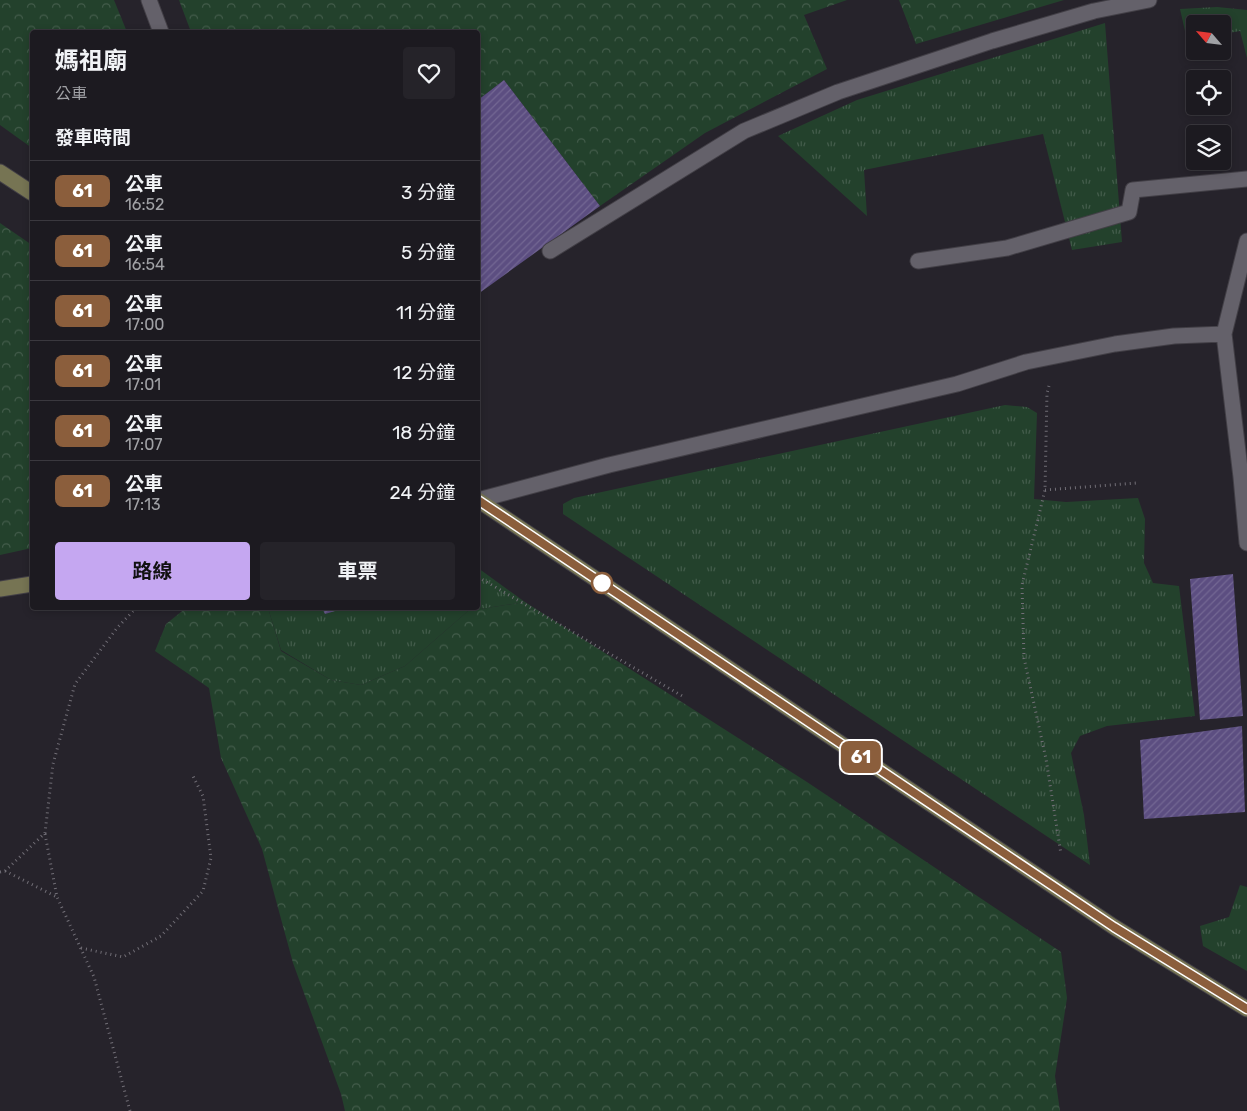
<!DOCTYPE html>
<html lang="zh-TW">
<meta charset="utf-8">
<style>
:root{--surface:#1c1a20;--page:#252329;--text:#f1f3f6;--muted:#a0a1a5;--line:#3a383e;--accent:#c5a7f1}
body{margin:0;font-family:Rubik,"Noto Sans TC",sans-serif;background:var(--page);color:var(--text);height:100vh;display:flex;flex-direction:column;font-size:19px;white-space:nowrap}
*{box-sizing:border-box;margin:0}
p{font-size:16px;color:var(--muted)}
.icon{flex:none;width:28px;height:28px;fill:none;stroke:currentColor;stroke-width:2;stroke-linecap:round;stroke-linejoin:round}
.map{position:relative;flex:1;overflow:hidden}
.details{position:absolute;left:30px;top:30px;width:450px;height:580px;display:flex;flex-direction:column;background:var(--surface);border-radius:5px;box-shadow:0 2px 8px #0003,0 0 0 1px var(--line)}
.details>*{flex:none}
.badge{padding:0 10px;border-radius:8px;font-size:18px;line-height:32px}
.needle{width:32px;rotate:298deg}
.buttons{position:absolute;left:1186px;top:15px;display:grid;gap:10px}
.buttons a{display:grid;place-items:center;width:45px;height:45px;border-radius:5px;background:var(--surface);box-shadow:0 2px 8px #0003,0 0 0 1px var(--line);font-size:25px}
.map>.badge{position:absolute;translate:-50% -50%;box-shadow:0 0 0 2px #fff}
h2{padding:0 25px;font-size:19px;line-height:45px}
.round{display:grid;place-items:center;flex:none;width:52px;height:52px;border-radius:5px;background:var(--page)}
.summary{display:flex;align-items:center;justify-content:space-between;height:85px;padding:0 25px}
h1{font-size:24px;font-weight:700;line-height:38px}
.action{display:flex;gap:10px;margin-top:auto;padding:10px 25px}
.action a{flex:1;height:58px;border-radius:5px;background:var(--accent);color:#111;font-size:20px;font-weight:700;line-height:58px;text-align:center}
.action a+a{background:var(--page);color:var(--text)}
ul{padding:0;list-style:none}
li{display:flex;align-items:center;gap:15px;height:60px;padding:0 25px;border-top:1px solid var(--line)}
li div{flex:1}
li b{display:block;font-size:19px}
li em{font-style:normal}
li .badge{min-width:55px;font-weight:700;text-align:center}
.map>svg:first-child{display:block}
</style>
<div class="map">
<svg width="1247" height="1111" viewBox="0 0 1247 1111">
<defs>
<pattern id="grass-tufts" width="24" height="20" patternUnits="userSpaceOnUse" patternTransform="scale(1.25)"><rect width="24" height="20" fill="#23412c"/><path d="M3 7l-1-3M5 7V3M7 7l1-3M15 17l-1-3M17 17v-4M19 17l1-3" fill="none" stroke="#435c4b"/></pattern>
<pattern id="forest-crowns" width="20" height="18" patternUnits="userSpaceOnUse" patternTransform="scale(1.25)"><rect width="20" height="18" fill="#23412c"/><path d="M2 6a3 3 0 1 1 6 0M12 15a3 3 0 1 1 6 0" fill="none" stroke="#435c4b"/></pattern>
<pattern id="building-hatch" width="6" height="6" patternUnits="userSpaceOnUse" patternTransform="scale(1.25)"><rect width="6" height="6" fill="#5c4e81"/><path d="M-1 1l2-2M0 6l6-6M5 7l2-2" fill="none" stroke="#736793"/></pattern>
</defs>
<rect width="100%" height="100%" fill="#26232b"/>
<!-- grass -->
<path fill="url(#grass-tufts)" d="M1217,7l30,3v48l-7,-27 -17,3 -1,-10h-27v15l-8,1 -7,-31z
M1105,23l17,219 -50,8 -29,-116 -179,36 3,46 -89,-80 79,-36z
M1005,405l22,2 10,6 -3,86 32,3 72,-4 7,21 -1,44 9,20 26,3 16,130 -88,10 -27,10 -9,17 13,62 6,50 -527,-351v-10l11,-6z
M478,568l47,34 -57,9 -63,55 -44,19 -30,-5 -50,-30 -13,-42h210z
M1240,885l7,2v84l-44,-25 -3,-20 29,-9z"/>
<!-- forest -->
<path fill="url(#forest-crowns)" d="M0,0h114l13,32h-95v116l-32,-23z
M179,0h668l-43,15 23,54 -122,64 -105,73 -96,-126 -26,20v-68h-287z
M899,0h165l-148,44z
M0,223l32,22v303l-32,7z
M525,602l282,180 254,170 6,46 -12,78 5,35h-715l-4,-17 -48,-131 -31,-114 -41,-91 -12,-70 -54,-37 11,-27 20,-16h82l13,43 50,29 30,5 44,-19 63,-55z"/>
<!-- building -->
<path fill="url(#building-hatch)" d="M504,80l96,126 -122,88v-194z
M1233,574l10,142 -43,4 -10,-141z
M322,608h23l-20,6z
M1242,726l3,86 -101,7 -4,-79z"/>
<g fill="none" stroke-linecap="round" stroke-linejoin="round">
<!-- street casing -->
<g stroke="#423f46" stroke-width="17">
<path id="street" d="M149,0l12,32
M550,251l194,-120 94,-39 154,-51 102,-30 55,-11
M918,261l89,-13 122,-36 4,-22 114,-11
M1224,334l23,-93
M1247,477h-6l6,66
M478,500l131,-35 348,-81 69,-22 89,-18 59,-8 50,-2 17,143"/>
</g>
<!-- secondary casing -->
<g stroke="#423f46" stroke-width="17">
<path id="secondary" d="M0,172l32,21
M478,500l636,427 133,82
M0,589l32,-5"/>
</g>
<!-- path -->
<path stroke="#726f77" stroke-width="3" stroke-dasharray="1 4" stroke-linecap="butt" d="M1049,386l-2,7 -2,97 -23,95 2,73 22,101 15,95
M1045,490l92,-7
M478,577l206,120
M45,834l12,63 37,80 36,134
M5,871l52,26
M0,872l5,-1 40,-38 8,-69 22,-80 42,-56 19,-20
M81,948l42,9 38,-21 42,-45 8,-33 -8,-62 -11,-22"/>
<!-- street -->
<use href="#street" stroke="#64616a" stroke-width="15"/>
<!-- secondary -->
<use href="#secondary" stroke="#767453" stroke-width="15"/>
</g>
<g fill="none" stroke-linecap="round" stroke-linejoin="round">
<!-- line casing -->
<g stroke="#fff" stroke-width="11">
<path id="line" d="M478,500l636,427 133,82"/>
</g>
<!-- line -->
<use href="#line" stroke="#8b5e3c" stroke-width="8"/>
</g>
<!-- markers -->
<circle fill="#fff" stroke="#8b5e3c" stroke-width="2.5" cx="602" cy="583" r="10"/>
</svg>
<div class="buttons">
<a><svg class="needle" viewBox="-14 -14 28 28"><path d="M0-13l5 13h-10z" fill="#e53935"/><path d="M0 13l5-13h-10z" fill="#a0a1a5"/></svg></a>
<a><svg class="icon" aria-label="locate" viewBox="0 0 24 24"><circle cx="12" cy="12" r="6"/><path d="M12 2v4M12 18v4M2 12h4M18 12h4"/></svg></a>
<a><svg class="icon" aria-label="layers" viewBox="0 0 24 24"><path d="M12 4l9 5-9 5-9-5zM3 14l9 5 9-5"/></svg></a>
</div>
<b class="badge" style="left:861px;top:757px;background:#8b5e3c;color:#fff">61</b>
<section class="details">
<div class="summary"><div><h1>媽祖廟</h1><p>公車</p></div><a class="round"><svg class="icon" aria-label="heart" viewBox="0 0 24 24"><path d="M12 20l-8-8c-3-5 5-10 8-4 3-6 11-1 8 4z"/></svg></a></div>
<h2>發車時間</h2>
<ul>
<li><span class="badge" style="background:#8b5e3c;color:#fff">61</span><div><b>公車</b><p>16:52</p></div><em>3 分鐘</em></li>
<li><span class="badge" style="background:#8b5e3c;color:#fff">61</span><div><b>公車</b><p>16:54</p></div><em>5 分鐘</em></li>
<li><span class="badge" style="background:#8b5e3c;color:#fff">61</span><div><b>公車</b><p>17:00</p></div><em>11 分鐘</em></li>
<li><span class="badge" style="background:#8b5e3c;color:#fff">61</span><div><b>公車</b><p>17:01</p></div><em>12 分鐘</em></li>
<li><span class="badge" style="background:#8b5e3c;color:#fff">61</span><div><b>公車</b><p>17:07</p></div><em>18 分鐘</em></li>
<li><span class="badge" style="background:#8b5e3c;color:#fff">61</span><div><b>公車</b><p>17:13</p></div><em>24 分鐘</em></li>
</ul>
<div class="action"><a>路線</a><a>車票</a></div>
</section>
</div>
